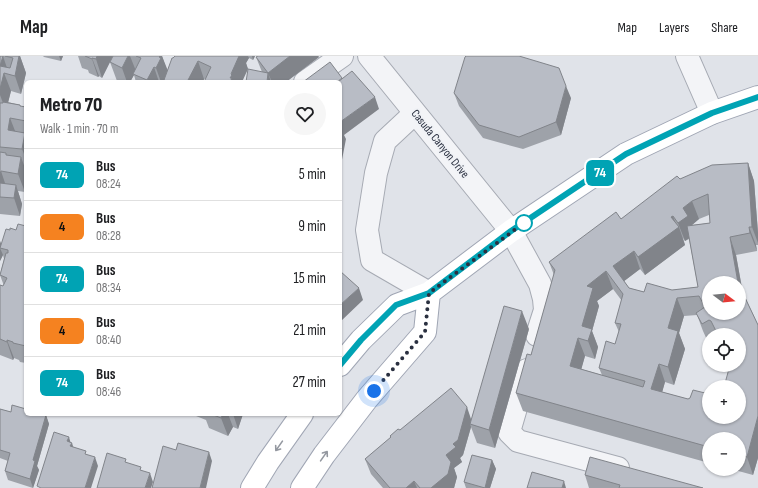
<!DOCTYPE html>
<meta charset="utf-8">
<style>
:root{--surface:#fff;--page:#f6f6f6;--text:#202124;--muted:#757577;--line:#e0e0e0}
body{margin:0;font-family:"Sofia Sans Condensed",sans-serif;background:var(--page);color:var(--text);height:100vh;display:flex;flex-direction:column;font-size:15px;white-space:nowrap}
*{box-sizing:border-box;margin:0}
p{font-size:13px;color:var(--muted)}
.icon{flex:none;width:22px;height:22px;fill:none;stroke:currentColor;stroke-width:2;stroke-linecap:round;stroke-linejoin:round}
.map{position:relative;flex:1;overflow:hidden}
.drawer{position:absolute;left:24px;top:24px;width:318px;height:336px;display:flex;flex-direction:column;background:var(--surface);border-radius:6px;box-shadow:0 1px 3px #0004}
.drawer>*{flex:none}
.badge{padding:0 8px;border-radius:6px;font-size:14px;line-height:26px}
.needle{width:26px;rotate:106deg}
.buttons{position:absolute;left:702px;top:220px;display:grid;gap:8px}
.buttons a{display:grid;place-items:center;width:44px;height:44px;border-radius:50%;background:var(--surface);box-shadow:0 1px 3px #0004;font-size:20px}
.you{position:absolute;width:20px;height:20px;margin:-10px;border:3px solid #fff;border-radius:50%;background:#1a73e8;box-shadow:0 0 0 6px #1a73e833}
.map>.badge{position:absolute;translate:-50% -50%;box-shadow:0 0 0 2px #fff}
.round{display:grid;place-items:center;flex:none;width:42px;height:42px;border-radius:21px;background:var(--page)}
.headline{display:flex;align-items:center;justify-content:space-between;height:68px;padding:0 16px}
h1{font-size:19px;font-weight:800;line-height:30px}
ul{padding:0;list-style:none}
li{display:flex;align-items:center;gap:12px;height:52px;padding:0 16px;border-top:1px solid var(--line)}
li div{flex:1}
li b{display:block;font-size:15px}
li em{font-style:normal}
li .badge{min-width:44px;font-weight:700;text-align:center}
header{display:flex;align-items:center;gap:24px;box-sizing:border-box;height:56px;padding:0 20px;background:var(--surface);border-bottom:1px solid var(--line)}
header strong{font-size:19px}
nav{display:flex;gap:22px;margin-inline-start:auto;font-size:14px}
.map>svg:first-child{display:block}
</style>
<header>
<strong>Map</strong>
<nav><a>Map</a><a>Layers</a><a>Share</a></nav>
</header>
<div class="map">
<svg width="758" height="432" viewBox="0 0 758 432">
<rect width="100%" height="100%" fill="#e0e3e9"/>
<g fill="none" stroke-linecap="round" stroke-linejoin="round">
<!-- minor casing -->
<g stroke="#a6aab3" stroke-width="24">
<path id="minor" d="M369,0l142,175 29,53 4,15 1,11 -8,25
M687,0l25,57
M305,26l37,-26
M415,57l-30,28 -9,32 -9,57 5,30 57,33
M527,314l-18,62 9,9 100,27"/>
</g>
<!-- major casing -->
<g stroke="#a0a6b4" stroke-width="24">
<path id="major" d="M340,309l21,-25 36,-35 32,-12 82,-62 115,-77 86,-41 46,-16
M252,432l16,-26 34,-48
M302,432l22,-33 43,-56 58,-67 4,-39"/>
</g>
<!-- minor -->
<use href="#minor" stroke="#f3f4f7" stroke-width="22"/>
<!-- major -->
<use href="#major" stroke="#fff" stroke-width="22"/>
</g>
<!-- wall -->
<path fill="#9ea2a9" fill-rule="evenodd" d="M0,0h20l6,17 -5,21 -10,-3 -3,11 12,3 1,2h5v60h-2l2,4v13l-1,8 -7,-1 4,13 -2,12 -20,-2z
M43,0h20l-2,5 -17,-4z
M78,0h35l-11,22 -3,-2 -1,1 -9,-4 -1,-3 -6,-2z
M113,0h49l5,15 8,-15h80l-2,4 -4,-2 -3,5 2,6 -44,10 -1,3h-67l-2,-7 -4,7h-10l-3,-1 -7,-19z
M258,0h60l1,1 -33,25h-40l16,-10 -6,-15z
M454,37l117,5 -10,37 -38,14 -40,-11 -24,-32z
M748,107l6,18 4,52v12h-2l1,6 -21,4 7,38 15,32v133l-5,17 -22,-6h8v-30h-30v24l-186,-52 -7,-18 15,-38 23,-80 -5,-13 72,-43 59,-40zM709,159l1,8 -18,2 7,-6zM683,182l2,3 4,-2 9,48 -26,3 -28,2 -15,-4 -5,-7 16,-12 5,6 40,-30zM613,233l9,12 -7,22 4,9 -4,12 -16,24 3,7 -21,-6 4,-13 10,3 3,-12 -6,-16 7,-25 -2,-5zM697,259l6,16 5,11h1v-7h30v82l-30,-12 -4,-12 -17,6 -26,-7 3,-10 9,3 11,-36 -6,-16 5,-17z
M26,170v137l-6,-1 -1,-2 -5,-2 -1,2 -13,-5v-70l3,1h1l-4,-11 4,-16 -1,-4 -3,6v-20l1,4 9,-15h6z
M529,273l-34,119 -18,-5 -6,-16 -8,28 -3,3 2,4 -8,6 3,9 -3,11h-71l-12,-14 -6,-15 26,-21 -1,-2 10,-6 71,-10z
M0,353l11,3 35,3 3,9 -12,42 2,4 -6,18 -25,-8 -3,-9 3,-10 -8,-3z
M149,358h9l-1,2 -3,-1 -1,1z
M195,358h48l-5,15 -5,-2 -5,9 -19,-8 -3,-8 -10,-4z
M492,404l4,9 -6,19h-24l-2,-6z
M585,419l118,13h-114z"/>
<!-- shaded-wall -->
<path fill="#81848a" d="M3,0l6,18 -5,-1 7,18 -5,20 -6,-16v-29z
M19,0h1l6,17 -5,21 -6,-18z
M59,0h4l-2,5z
M97,0h16l-11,22 -6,-19z
M128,0h2l6,15 -3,3 1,1 -4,7h-3l-5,-14z
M160,0h2l6,15 -4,9 1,2h-4l-5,-14z
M239,0h9l1,2 -3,5 2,6 -6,13h-12l1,-8z
M252,0h3l-2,4z
M290,0h28l1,1 -33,25h-14l-4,-9z
M92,2l7,18 -1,1 -6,-18z
M198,5l6,18 -1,3h-16z
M154,11l5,15h-11l-1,-2z
M268,17l3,9h-4z
M566,30l5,12 -10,37 -5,-13z
M375,41l4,12 -35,26 2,4 -6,31v-48z
M10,62l7,18 -9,-6z
M25,77l1,2v24l-4,-10z
M21,101l5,14v13l-1,8 -7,-18z
M748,107l6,18 4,52v10l-6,-16z
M1,115l6,18 -7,-2v-13z
M16,129l6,19 -2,12 -6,-18z
M692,145l7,18 -7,6 3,9 -10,7 -7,-18 5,-15z
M673,160l4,12 2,-1 6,18 -40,30 -7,-18 33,-40z
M749,171l7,18 1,6 -7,-18z
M730,181l6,18 8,45 -5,-14v-3h-1z
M0,185l3,8 -3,-1 3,7 -3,6z
M634,195l6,18 -21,16 -6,-19z
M606,215l7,18 -16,12 2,5 -7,25 6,16 -3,12 -7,-18 -6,-15 5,-40z
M359,232l4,12 -23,22v-17z
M677,242l7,18 -5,17 6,16 -11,36 -6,-18v-39z
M522,255l7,18 -34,119 -6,-18z
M578,282l7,18 -8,29 -7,-19z
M7,284l7,18 -1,2 -6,-18z
M659,308l6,18 -7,25 -7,-18z
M705,337l4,13 -6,-3z
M467,351l5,15 -2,2 1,3 -8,28 -3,3 2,4 -8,6 3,9 -3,11h-23l15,-33 7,-11z
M223,358h5l5,13 -5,9 -7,-18z
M233,358h10l-5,15z
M46,359l3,9 -12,42 2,4 -6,18 -3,-9 3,-19z
M758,360v42l-5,17 -6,-18z
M69,381l2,7 1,-1 3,9 -8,-11z
M209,396l3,9 -6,27h-6z
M95,401l3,9 -7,22h-6z
M492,404l4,9 -6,19h-5z
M150,417l3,9 -2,6h-6z
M414,425l3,7h-11z
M564,425l2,7h-4z"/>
<!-- building -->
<path fill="#b8bcc5" stroke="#81848a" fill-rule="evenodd" d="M0,0h3l-3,10 10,2 3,-10 -8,-2h14l-4,20 -11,-3 -4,16z
M85,0h12l-1,3 -4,-1v1z
M113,0h15l-6,12 -12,-6z
M136,0h24l-1,1 2,1 -5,10 -2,-1 -7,13 -14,-6 8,-16z
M175,0h64l-8,18 1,1 -2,3h2l-2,4h-26l7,-15 -13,-6 -11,21h-19l-4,-2 8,-22h1z
M258,0h32l-22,17 -12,-16z
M466,0h53l40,12 7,18 -10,36 -37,15 -40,-12 -25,-32 11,-36z
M330,6l12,16 -5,4h-34z
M248,13l20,4 -1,9h-21z
M352,15l23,26 -35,25v-40h-2z
M3,46l17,3v1l6,1v14l-16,-3 -2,12 17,3 -3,16 -22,-2v-44h3z
M340,70h1l-1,8z
M0,96l6,1v2l15,2 -3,17 -17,-3 -1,3z
M748,107l4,64h-3l1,6 -20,4 8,46h-29v30h30v-28l19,40v91l-11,41 -8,-2v-16h-30v8l-193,-54 11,-39 4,1 24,-85 -6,-8 67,-50 5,7 56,-43 3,3 32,-14zM708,138l2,29 -23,3 11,61 -26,3 -25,-7 -3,9 -15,-4 -16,-22 21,-15 4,6 41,-30 -8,-10 2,-1 5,7 10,-7 -5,-8 9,-7zM606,215l17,23 -8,29 6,1 -6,20 -9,-3 -7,27 46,13 -2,6 -73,-21 8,-28 10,3 4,-12 -10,-3 11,-38 -6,-2zM699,240l6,11 -9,6 6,11 7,-4 2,1 7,14h21v30h-9l-6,22h15v30h-30v-12l-6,-2 2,-10 -12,-3 -3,8 -2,1 -37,-10 8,-25 9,3 10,-36 -10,-3 9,-30z
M0,127l16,2 -2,13 -14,-1z
M18,168l8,2v120l-13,-3v-1l-6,-2v2l-7,-3v-54l3,1 4,-8 -7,-3 6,-22h2v-3l-8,-2 6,-19 4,1v-2l6,2z
M340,215l19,17 -19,17z
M504,250l18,5 -33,119 -19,-6z
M451,332l16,19 -9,33 -5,4 3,3 -10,8 5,7 -3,12 -17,14h-11l-6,-7 -8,7h-16l-25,-29 26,-22 -1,-1 8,-7 2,1z
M12,349l14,4v5h17l3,1 -13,45 2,1 -5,18 -25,-8 5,-18 -10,-3v-41l11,3z
M211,358h12l-2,4z
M54,376l15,5 -2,4 5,2 -2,3 16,5 -1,3 10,3 -10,31h-44l-4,-2z
M178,387l31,9 -9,36h-48l11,-42 13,4z
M107,397l19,6 -1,3 16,5 -1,3 10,3 -5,15h-48z
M472,399l20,5 -7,28 -21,-6z
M590,401l113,31h-84l1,-3 -35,-10z
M532,416l32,9 -2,7h-35z"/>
<!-- one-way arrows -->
<defs><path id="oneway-shaft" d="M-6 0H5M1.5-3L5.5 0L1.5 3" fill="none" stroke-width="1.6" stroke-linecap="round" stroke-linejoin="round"/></defs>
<g stroke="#9498a0">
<use href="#oneway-shaft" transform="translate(279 390) rotate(125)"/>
<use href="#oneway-shaft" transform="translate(324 400) rotate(-55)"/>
</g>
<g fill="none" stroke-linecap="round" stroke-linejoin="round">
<!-- line casing -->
<g stroke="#fff" stroke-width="9">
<path id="line" d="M340,309l21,-25 35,-35 33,-12 82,-62 115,-77 86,-41 46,-16"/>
</g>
<!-- line -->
<use href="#line" stroke="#00a3b4" stroke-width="6"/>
<!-- walk -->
<path stroke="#2a3040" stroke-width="4" stroke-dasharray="0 7.2" d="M374,335l51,-59 4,-39 95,-70"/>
</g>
<!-- markers -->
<circle fill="#fff" stroke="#00a3b4" stroke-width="2" cx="524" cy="167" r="8"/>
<g text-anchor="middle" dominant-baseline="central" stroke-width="3.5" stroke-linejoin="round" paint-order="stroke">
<!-- street labels -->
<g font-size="12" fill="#2a3040" stroke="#f0f2f6">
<text transform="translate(440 88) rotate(51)">Casuda Canyon Drive</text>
</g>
</g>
</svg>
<div class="buttons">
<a><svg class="needle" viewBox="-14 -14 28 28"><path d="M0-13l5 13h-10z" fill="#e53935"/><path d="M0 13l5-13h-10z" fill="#757577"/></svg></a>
<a><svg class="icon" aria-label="locate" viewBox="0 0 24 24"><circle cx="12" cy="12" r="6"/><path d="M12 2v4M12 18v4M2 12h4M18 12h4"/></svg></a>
<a>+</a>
<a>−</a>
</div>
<div class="you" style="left:374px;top:335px"></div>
<b class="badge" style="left:600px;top:117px;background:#00a3b4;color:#fff">74</b>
<section class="drawer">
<div class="headline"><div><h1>Metro 70</h1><p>Walk · 1 min · 70 m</p></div><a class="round"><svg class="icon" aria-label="heart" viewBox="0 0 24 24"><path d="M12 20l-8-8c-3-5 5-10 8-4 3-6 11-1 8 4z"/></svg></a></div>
<ul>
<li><span class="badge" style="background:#00a3b4;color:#fff">74</span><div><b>Bus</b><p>08:24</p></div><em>5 min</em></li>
<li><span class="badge" style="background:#f58220;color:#111">4</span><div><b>Bus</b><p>08:28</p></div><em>9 min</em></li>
<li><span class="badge" style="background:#00a3b4;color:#fff">74</span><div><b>Bus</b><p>08:34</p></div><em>15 min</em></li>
<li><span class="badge" style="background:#f58220;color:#111">4</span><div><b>Bus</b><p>08:40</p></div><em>21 min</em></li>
<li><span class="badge" style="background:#00a3b4;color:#fff">74</span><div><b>Bus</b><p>08:46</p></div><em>27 min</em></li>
</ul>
</section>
</div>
